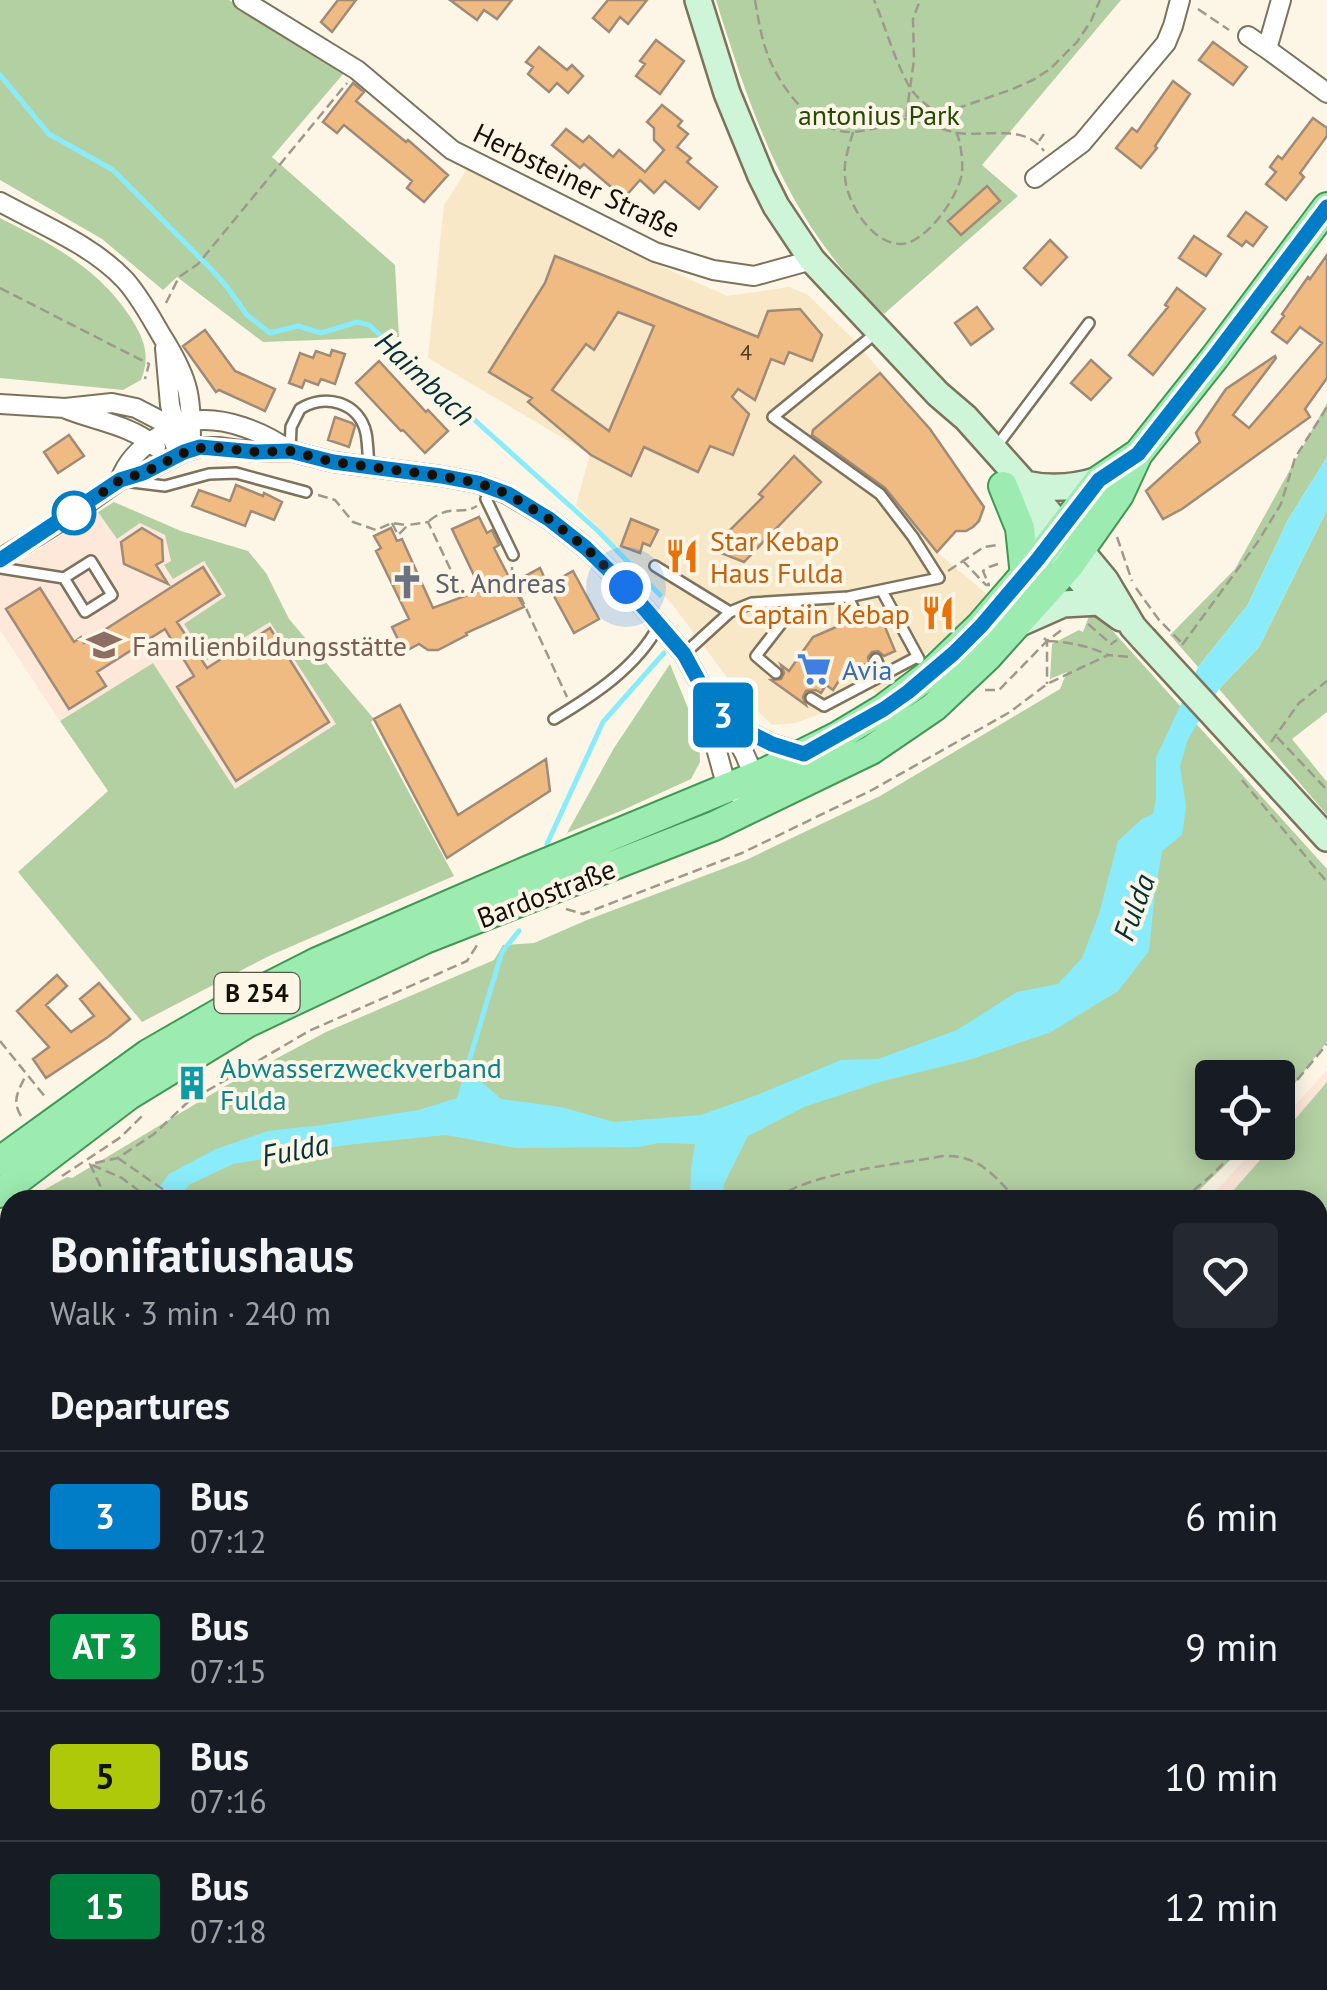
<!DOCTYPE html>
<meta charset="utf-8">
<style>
:root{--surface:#171b24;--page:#242831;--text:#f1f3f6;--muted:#9ea1a6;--line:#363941}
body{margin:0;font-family:"PT Sans",sans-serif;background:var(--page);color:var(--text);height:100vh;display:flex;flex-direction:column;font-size:38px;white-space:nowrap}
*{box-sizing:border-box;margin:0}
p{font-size:32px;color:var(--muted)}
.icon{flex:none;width:55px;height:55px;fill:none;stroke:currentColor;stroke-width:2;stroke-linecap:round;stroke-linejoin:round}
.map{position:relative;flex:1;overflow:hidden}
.panel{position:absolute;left:0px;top:1190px;width:1328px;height:800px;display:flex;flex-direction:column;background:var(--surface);border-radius:30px 30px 0 0;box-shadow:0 5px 25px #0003}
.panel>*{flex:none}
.badge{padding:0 20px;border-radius:8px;font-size:35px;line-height:65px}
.buttons{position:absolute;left:1195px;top:1060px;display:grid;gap:20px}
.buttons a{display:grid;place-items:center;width:100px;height:100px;border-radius:10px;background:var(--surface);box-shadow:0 5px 25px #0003;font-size:50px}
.you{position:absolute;width:50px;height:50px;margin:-25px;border:8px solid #fff;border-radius:50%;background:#1a73e8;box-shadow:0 0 0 15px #1a73e833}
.map>.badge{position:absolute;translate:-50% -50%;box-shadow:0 0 0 5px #fff}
h2{padding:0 50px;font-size:38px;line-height:90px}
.round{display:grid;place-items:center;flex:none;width:105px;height:105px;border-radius:10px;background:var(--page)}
.head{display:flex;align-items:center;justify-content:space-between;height:170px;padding:0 50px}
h1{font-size:48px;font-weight:700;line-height:75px}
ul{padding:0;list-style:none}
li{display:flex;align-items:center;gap:30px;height:130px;padding:0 50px;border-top:2px solid var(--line)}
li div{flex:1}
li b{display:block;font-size:38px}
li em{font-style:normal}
li .badge{min-width:110px;font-weight:700;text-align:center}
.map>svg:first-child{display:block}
</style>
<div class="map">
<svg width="1327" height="1990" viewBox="0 0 1327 1990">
<rect width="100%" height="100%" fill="#fdf6e6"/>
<!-- built -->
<path fill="#f8e8c7" d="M469,166l145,79 113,51 62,-9 18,7 47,46 76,89 54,78 -18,24h-10l-19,21 51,43 -34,36 -76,62 -9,-4 -47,24 -26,10 -24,2 -34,-33 -66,-88 -96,-99 14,-51 -162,-96 16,-153z
M622,1980h183l14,10h-201l-2,-1z"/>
<!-- education -->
<path fill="#fde8da" d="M98,512l19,27 23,-16 25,12 6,26h33l23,36 -19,63 62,-39 66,103 -101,65 -82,-126 -93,58 -60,-91v-56z
M1327,1070v416l-9,-13v-273h-113l12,-10 43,-47 18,-1v-18z"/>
<!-- green -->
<path fill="#b3d0a3" d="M0,0h229l115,73 -72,84 123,108 4,72 -136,5 -86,-65 -14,13 -61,-51 -102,-59z
M716,0h405l-139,165 36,31 -134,118c-96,-91 -130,-192 -168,-314z
M0,218c50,25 98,50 129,97 15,23 22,39 12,65l-18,10 -123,-12z
M1327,403v54l-39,63 -41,86 -49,61 -28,-32 65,-66z
M114,502l67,29 67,20 18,22 23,46 85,100 -3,3 83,154 -185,80 -127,66 -124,-150 90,-81 -48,-70 93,-58 82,126 101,-65 -66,-102 -63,38 -23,-36 42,-28 -22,-35 -31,18 -9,-14 7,-4 -6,-26 -25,-12 -23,16 -19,-27z
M1327,510v202l-35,27 35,43v33l-108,-126 40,-42z
M1092,608l235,261v173l-49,63v-27h-66v64l36,1 -59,57h-1163l41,-23 5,1 155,-93 99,-53 168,-72 9,-15 31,-2 53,-23 159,-60 134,-64 180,-107 7,-17 -17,7 2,-35 27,-14 4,2z
M670,664l29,71 1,27 -9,17 -68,31 -56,23 47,-85z
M1327,1082v225l-9,11v-118h-93l50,-57 3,-1v-3z
M10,1210v770h592l16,10h-618v-773z
M1327,1811v179h-35l-1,-10h27v-157z"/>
<!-- water -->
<path fill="#8aecfa" d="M1327,457v53l-68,137 -40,42 -31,50 -8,27 6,41 -4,28 -20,16 -7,41 -6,59 -31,40 -67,41 -82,28 -86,21 -79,26 -56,29 -24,48 -1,16h-33l1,-31 4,-25 -36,-1 -21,4 -122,1 -70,-13 -100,10 -113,19 -44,21 -13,15h-27l20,-26 47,-25 52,-18 55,-6 96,-15 38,-12 9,-30 35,31 60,8 53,15 87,-7 56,-20 84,-35 37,-1 79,-29 60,-38 41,-8 24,-26 17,-44 19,-73 24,-22 11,-5 3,-16v-40l42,-91 49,-61 41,-86z
M25,1980h284l7,4 5,-4h70l10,9 9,1h-396z"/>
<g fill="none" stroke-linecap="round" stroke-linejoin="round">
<!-- stream -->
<path stroke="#8aecfa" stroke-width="5" d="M0,75l49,59 64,36 99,100 15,17 20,28 23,18 28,-7 23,7 36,-11 12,3 229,206 62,64
M547,844l56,-122 61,-69
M466,1071l36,-119 17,-21"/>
</g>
<!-- building -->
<path fill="#f0bb83" stroke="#9f8b77" stroke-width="2.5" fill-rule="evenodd" d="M338,0h18l-24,32 -11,-10z
M450,0h62l-15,19 -13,-9 -7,10z
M608,0h39l-19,24 -8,-7 -11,15 -16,-14z
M656,40l28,21 -24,33 -24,-18 9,-12 -5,-3z
M1213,42l34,25 -14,18 -34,-25z
M539,47l28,23 5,-5 11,11 -15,17 -11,-10 -8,9 -21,-18 5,-7 -7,-5z
M1173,81l17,13 -35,52 2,2 -16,20 -25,-20 16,-20 5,4z
M353,83l11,9 -8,9 50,41 2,-2 40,35 -24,27 -17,-14 5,-7 -68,-56 -7,8 -14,-11z
M662,105l20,16 -4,5 10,8 -11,13 14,11 -4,4 30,25 -18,22 -34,-28 -11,12 -14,-13 -16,18 -40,-34 -4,4 -28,-23 14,-16 17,13 6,-6 24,21 6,-7 26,22 19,-22 -10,-10v-12l-7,-6z
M1313,118l14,10v8l-27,37 4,4 -18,23 -20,-16 10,-12 -6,-5 8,-11 4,3z
M987,186l13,15 -39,34 -13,-14z
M1246,212l21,15 -14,19 -7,-5 -4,5 -14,-10z
M1194,236l27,18 -15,22 -27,-18z
M1050,240l17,17 -26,28 -17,-17z
M1327,255v123l-22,31 5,8 -128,92 -19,10 -17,-28 54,-49 -4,-9 30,-44 49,-33 1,2 -43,57 16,13 73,-85 -22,-16 -13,16 -15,-11 12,-16 -2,-2 26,-37 2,2z
M555,256l203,81 10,-26 32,-2 22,26 -10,26 -23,-9 -5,12 -13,-5 -16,41 -17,-11 -6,8 17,17 -16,41 -23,-9 -12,26 -54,-25 -13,29 -40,-21 -63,-53 4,-4 -43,-26 56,-89zM618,312l36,14 -45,105 -57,-41 34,-46 8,6z
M1177,288l28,21 -52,66 -24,-20 39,-48 -3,-2z
M977,307l16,22 -22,16 -16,-22z
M205,330l30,41 40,18 -10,22 -46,-21 -3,2 -33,-46z
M332,350l13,4 -10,30 -14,-5 -3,6 -13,-5 -3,8 -13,-5 11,-30 13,5 3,-7 14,5z
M1091,360l20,18 -20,22 -20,-17z
M379,361l47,51 2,-2 20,21 -23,22 -22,-23 -2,1 -45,-48z
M880,373l50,56 54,78 -5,14 -6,6 -7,4h-10l-19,21 -52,-64 -73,-53 1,-5z
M335,417l17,6 3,3 -6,21 -21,-7z
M69,435l15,21 -26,17 -14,-21z
M794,456l27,26 -77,80 -33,-13 52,-52 -4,-3z
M236,485l27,11 1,-3 18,9 -8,18 -23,-9 -6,15 -53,-20 7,-16 31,11z
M479,517l8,16 5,-3 7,15 -5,3 18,35 28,-15 6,13 -28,15 6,11 -58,26 1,2 -29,15h-10l-9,-6 -15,8 -12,-25 17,-8 -33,-68 5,-3 -7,-12 17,-8 6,13 5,-2 31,69 48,-18 -29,-61z
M631,519l27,11 -8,16 -7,-3 -3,10 -19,-7z
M142,528l20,12 1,21 -7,4 12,19 -44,-20 -3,-22z
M203,567l17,27 -43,28 30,46 63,-40 59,94 -93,59 -59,-94 17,-11 -29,-47 -68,43 9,14 -37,23 -63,-100 34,-21 34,54 7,-5 3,6z
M573,571l26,48 -25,14 -26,-48z
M878,610l17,41 -11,5 -6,-5 -6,1 -4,5 1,6 -25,10 -11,17 -7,-5 -5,8 -5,-3 -10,1 -3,6 3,8 -35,-25 10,-1 3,-6 -3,-8 8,6 24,-34 37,-16 4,4 7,1 4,-4v-7z
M400,705l58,110 88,-56 4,32 -103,67 -73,-139z
M57,975l10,11 -21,19 25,27 23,-16 -14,-17 19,-16 31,36 -22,18 -62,41 -13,-19 16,-12 -32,-36z"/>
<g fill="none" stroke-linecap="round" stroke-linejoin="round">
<!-- lane casing -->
<g stroke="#7d725b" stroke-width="14">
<path id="lane" d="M996,447l93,-124
M290,451l1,-24 9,-18c25,-16 59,-7 66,24 2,11 2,23 3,34
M132,482l33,4 44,-12 27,-1 70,19
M483,489l6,7 -3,3 27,56
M655,566l75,46
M0,568l64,10 27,-17 21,34 -27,17 -21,-34
M882,591l37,68
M848,597l10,21
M684,654l46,-42 22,-9 96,-6 91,-19 -26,-41 -33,-43 -107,-77 103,-84
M876,659l7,16
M776,673l-20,-17 42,-54
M811,698l13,8 93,-49
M554,719c40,-24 83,-52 105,-94"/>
</g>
<!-- street casing -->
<g stroke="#7d725b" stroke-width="22">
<path id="street" d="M243,0l114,70 95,80 203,102 58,18 41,6 58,-16
M1281,0l-14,49 60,44
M1248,36l19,13
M1035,178l47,-35 84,-100 7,-17 7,-26
M0,202c42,23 92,43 125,78 16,18 26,38 38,58 28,45 28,59 28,111
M165,348l5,57 8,31
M0,404l65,4 47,-5 24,5 25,13 8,10 10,23
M66,409c30,12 65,16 90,38
M120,480c6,-17 20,-32 36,-42 11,-7 23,-15 36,-17 32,-5 72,11 98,30
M0,559l74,-46 46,-33 23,-7 41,-21 16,-5h18l38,5 34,-1 43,11 108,14 37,7 29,11 42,25 37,29 40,39 58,67 25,46 19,22 17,33 9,21v10
M709,700l1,26 17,62 7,4
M728,722l44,22 32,10
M1318,1515l9,10
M1318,1615l9,-10
M1067,1980l33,10
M1015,1990l3,-10
M1175,1990l3,-10"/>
</g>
<!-- secondary casing -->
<g stroke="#7d725b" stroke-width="30">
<path id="secondary" d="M698,0l29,93 34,83 15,30 36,54 126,134 28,24 59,66 80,96 28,47 10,11
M1025,484c26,6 49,4 74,-4
M1011,496l88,106 22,16
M1020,623l43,-19 36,-2
M1282,789l45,49
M1318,1801l9,-12
M1219,1990l2,-10"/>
</g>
<!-- primary casing -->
<g stroke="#429754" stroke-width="32">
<path id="primary" d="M1003,486l17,42 5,48
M0,1161l148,-107 94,-54 75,-38 212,-92 239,-99 70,-35 45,-27 48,-36 50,-48 57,-66 61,-79 37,-25
M0,1193l129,-98 118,-72 178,-84 289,-113 157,-76 63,-43 54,-51 81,-90 50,-71 19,-41 77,-97 112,-150"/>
</g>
<!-- path -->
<path stroke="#9f998c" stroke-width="2.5" stroke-dasharray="10 5" stroke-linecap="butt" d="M755,0c3,18 6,36 12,53 12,33 46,81 86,79 10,-1 21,-3 31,-6 6,-2 15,-7 22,-7 12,0 37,12 52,14 30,4 65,-10 86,18
M1198,9l31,21
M906,117l8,-57 -1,-41 7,-19
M931,125l27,-17 52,-18 23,-10 17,-11 27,-27 14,-21 9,-21
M853,132c-4,15 -10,30 -8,45 2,26 26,66 55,67 25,1 60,-49 62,-72 1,-9 -1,-29 -5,-38 -7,-15 -39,-31 -48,-48 -15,-27 -23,-58 -35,-86
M1039,141l5,-7
M0,288l149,76 -4,15
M166,303l13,-26 19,-13 149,-181
M318,495l17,5 18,22 23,8 16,-7 14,2
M429,521c22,-18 31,-5 48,-15
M392,523l6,12 10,-10 20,-3 36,76
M1117,537l15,44
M962,560l24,25h3l-6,-14 6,-4 9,-3
M512,567v11l55,119
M948,571l36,-24 13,-2
M1136,588l23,32 23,23
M1088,624l23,20 6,-4
M1044,638l3,3v43
M1048,641c22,1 41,5 60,14
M1182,645l75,-102 24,-39 14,-46 32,-51
M985,690h14l48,-49 16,-12
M1277,737l50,53
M1271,742l28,-39 28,-22
M1242,780l85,102
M566,909l17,5 159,-61 130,-63 138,-78 37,-28 61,-29 22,2
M0,1041l46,57
M1278,1103l49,-59
M21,1116c-10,-16 -2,-26 5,-41
M118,1158l60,42
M92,1165l30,13 29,22
M62,1176l59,-39 22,-22
M107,1200l-17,-36 28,-6 36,-24 34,-32 121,-71 158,-70 12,-19
M776,1200c27,-27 126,-36 167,-44 37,-1 50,19 74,44
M1182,1200l31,-26 31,-32
M0,1392l10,-11
M547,1980l3,10
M558,1990l5,-10
M601,1990l5,-10"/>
<!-- lane -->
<use href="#lane" stroke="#fff" stroke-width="9"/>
<!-- street -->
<use href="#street" stroke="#fff" stroke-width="18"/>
<!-- secondary -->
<use href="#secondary" stroke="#cef5d8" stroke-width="25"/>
<!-- primary -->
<use href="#primary" stroke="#9cecb2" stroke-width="28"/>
<!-- secondary-bridge casing -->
<g stroke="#7d725b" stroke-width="30" stroke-linecap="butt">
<path id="secondary-bridge" d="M1143,638l139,151"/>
</g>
<!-- secondary-bridge -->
<use href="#secondary-bridge" stroke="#cef5d8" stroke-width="25"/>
</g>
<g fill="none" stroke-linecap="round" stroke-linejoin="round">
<!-- line casing -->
<g stroke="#fff" stroke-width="22">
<path id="line" d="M0,560l120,-80 23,-7 41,-21 16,-5 56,5 34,-1 43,11 108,14 37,7 30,11 41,25 37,29 40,39 58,67 25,46 19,22 44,22 32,10 80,-45 24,-17 46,-39 27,-27 57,-67 61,-79 39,-26 76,-97 113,-150"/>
</g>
<!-- line -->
<use href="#line" stroke="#007dc6" stroke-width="15"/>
<!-- walk -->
<path stroke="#141007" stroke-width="10" stroke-dasharray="0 18" d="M74,513l46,-33 23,-7 49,-24 19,-2 45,5 34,-1 43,11 108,14 37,7 30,11 41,25 37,29 40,39"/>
</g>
<!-- icons -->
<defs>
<g id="restaurant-bare" transform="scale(2.7)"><path d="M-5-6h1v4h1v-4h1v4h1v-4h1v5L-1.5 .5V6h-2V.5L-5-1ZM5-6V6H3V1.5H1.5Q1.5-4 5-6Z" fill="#e8710a" stroke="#fdf6e6" stroke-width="2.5" paint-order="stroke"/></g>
<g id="church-bare" transform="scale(2.7)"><path d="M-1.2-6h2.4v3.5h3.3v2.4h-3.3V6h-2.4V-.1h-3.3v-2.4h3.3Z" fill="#6b7280" stroke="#fdf6e6" stroke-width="2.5" paint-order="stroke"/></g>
<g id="school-bare" transform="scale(2.7)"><path d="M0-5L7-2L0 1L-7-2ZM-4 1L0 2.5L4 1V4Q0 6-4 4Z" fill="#8d6e63" stroke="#fdf6e6" stroke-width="2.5" paint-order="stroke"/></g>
<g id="supermarket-bare" transform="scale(2.7)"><path d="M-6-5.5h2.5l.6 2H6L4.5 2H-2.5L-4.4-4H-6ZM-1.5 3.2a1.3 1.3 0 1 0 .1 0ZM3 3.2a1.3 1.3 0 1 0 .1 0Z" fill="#3f7fe0" stroke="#fdf6e6" stroke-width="2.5" paint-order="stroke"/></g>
<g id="building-bare" transform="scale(2.7)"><path d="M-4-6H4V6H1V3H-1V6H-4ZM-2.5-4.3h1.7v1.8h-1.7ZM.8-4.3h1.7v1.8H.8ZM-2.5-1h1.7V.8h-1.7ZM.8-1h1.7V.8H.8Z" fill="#0f9aa8" stroke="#fdf6e6" stroke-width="2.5" paint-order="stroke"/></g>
</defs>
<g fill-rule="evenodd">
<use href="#restaurant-bare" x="682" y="556"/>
<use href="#church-bare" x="407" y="582"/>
<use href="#restaurant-bare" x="938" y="613"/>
<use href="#school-bare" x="104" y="645"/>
<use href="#supermarket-bare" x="814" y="669"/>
<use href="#building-bare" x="192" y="1083"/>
</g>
<!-- markers -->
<circle fill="#fff" stroke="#007dc6" stroke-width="5" cx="74" cy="513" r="20"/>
<g text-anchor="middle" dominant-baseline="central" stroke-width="8" stroke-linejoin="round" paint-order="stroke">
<!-- number labels -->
<g font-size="22" fill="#4b3b26">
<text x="746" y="352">4</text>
</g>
<!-- shield labels -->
<rect fill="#fdf6e6" stroke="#5a554a" stroke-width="2.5" x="214.5" y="973" width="85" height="40" rx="8"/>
<g font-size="25" font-weight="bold" fill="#141007">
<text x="257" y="993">B 254</text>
</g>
<!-- park labels -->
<g font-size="28" fill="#264907" stroke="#fdf6e6">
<text x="879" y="114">antonius Park</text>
</g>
<!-- street labels -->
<g font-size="28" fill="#141007" stroke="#fdf6e6">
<text transform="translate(577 180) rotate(26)">Herbsteiner Straße</text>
<text transform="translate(546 893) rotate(-21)">Bardostraße</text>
</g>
<!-- food labels -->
<g font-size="28" fill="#c56008" stroke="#fdf6e6" text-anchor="start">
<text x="710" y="540">Star Kebap<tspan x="710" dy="32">Haus Fulda</tspan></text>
<text x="910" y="613" text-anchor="end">Captain Kebap</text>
</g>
<!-- worship labels -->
<g font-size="28" fill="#5b616d" stroke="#fdf6e6" text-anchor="start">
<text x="435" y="582">St. Andreas</text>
</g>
<!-- education labels -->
<g font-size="28" fill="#785e54" stroke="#fdf6e6" text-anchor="start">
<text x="132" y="645">Familienbildungsstätte</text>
</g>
<!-- shop labels -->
<g font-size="28" fill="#366cbe" stroke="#fdf6e6" text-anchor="start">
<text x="842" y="669">Avia</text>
</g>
<!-- culture labels -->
<g font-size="28" fill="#0d838f" stroke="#fdf6e6" text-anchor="start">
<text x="220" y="1067">Abwasserzweckverband<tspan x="220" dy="32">Fulda</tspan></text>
</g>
<!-- water labels -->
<g font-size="30" font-style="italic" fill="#003238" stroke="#fdf6e6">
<text transform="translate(426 378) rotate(43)">Haimbach</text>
<text transform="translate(1133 907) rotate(-70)">Fulda</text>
<text transform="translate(295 1149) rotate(-11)">Fulda</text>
</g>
</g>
</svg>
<div class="buttons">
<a><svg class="icon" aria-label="locate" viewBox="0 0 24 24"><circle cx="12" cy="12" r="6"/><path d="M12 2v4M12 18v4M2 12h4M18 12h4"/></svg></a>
</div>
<div class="you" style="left:626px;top:587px"></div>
<b class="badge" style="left:723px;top:715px;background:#007dc6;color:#fff">3</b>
<section class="panel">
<div class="head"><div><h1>Bonifatiushaus</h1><p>Walk · 3 min · 240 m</p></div><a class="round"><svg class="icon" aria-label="heart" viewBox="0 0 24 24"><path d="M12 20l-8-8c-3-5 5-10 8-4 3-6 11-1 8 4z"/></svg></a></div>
<h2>Departures</h2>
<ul>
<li><span class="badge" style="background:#007dc6;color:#fff">3</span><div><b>Bus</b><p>07:12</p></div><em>6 min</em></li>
<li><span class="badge" style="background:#059641;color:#fff">AT 3</span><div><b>Bus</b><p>07:15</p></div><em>9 min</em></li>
<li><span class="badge" style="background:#aec90a;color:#111">5</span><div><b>Bus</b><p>07:16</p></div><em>10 min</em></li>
<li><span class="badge" style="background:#007f3d;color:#fff">15</span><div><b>Bus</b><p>07:18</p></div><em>12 min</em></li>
</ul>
</section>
</div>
